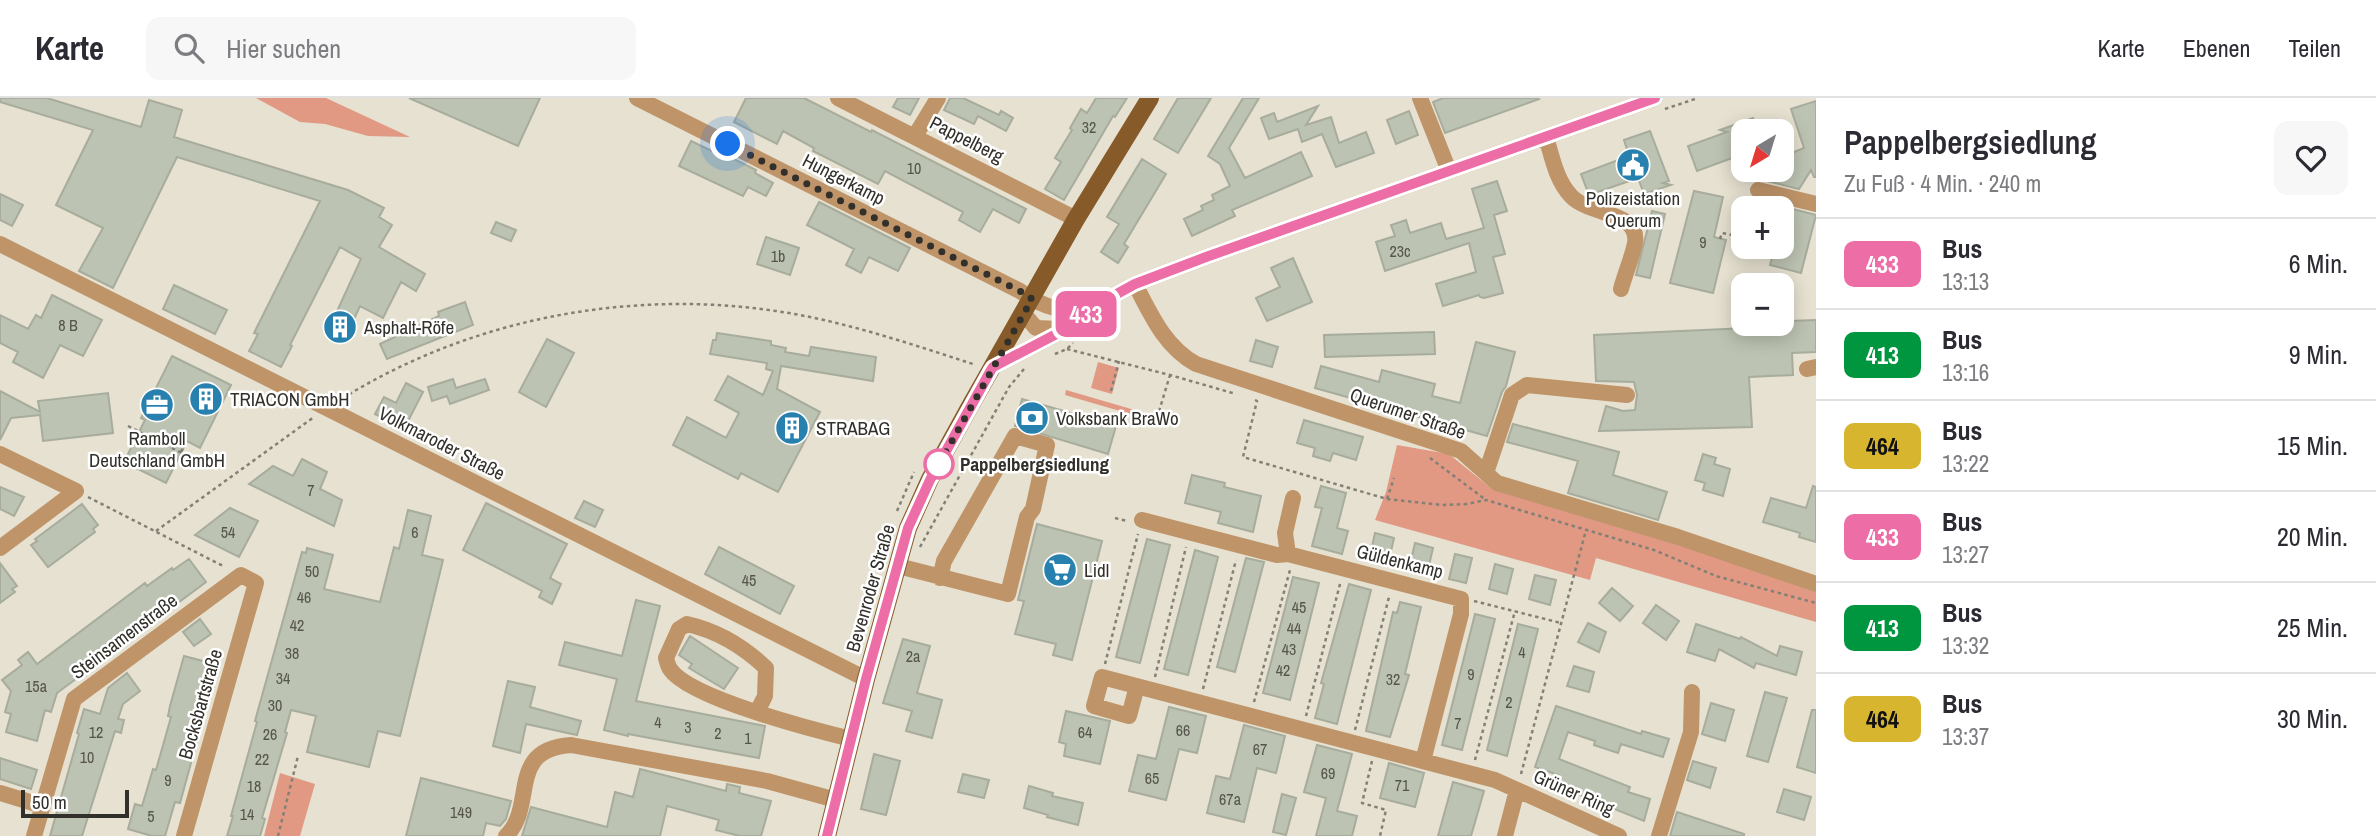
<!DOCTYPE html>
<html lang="de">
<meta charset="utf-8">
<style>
:root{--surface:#fff;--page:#f7f7f7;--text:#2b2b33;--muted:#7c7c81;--line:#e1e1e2}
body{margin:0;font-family:"Archivo Narrow",sans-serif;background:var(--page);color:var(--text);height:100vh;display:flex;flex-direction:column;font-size:26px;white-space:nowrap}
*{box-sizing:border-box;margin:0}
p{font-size:23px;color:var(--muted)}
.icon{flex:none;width:38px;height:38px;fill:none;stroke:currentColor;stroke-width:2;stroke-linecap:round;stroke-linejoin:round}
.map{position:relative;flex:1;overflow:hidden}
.side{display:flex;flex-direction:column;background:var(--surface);width:560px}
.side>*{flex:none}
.badge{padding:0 14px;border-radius:10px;font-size:24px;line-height:46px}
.needle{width:46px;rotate:218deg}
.controls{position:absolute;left:1731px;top:21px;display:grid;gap:14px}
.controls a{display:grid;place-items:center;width:63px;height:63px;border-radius:14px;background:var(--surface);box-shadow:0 4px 18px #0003;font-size:35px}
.scale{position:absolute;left:21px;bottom:18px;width:108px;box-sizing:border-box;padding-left:7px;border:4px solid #32302a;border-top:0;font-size:19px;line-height:24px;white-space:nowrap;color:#32302a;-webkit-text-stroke:5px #fff;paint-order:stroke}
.you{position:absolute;width:35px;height:35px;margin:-18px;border:5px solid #fff;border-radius:50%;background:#1a73e8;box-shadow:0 0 0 10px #1a73e833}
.map>.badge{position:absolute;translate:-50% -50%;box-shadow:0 0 0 4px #fff}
.round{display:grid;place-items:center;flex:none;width:74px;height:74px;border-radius:14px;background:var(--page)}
.summary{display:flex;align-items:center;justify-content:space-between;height:119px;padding:0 28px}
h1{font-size:33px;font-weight:600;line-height:52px}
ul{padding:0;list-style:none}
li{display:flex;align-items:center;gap:21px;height:91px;padding:0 28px;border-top:2px solid var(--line)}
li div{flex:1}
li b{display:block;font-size:26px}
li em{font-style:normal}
li .badge{min-width:77px;font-weight:700;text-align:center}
header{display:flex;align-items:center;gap:42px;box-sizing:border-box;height:98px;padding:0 35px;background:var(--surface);border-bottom:2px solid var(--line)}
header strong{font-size:33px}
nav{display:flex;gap:38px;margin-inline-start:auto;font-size:24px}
.search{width:490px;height:63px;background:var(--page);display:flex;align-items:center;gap:18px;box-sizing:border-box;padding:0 24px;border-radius:14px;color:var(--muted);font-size:26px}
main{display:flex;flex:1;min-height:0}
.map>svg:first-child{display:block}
</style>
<header>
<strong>Karte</strong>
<div class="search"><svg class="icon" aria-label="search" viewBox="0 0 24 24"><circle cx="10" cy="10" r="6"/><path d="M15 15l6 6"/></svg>Hier suchen</div>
<nav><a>Karte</a><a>Ebenen</a><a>Teilen</a></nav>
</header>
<main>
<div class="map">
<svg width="1816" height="738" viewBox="0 0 1816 738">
<rect width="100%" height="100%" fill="#e6e1d0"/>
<!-- green -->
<path fill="#e29984" d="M256,0h70l84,39 -42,-1 -43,-12 -25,-2z
M1098,264l21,6 -7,26 -21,-6z
M1066,292l103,30 -1,5 -103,-30z
M1397,347l52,9 43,35 216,65 108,38v30l-220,-64 -6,22 -215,-60 11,-28z
M280,675l35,11 -15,52h-36z"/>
<!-- building -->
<path fill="#bdc3b2" stroke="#a7ac9c" stroke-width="2" d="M0,0h47l94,29 8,-27 33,10 -8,27 174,53 36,18 -5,9 13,8 -13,22 46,27 -9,17 -15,-9 -18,36 -23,-12 -16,35 -17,-8 34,-74 -21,-12 -50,98 2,1 -11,21 -32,-16 9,-17 -4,-1 66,-132 -143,-44 -64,131 -34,-17 24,-43 -47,-23 37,-75 -93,-28z
M409,0h131l-22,48z
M746,0h58l67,34 1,-2 154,79 -7,14 -26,-14 -13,23 -21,-12 4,-8 -78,-41 -7,13 -65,-33 1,-3 -31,-17 -6,13 -43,-22z
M898,0h21l-9,17 -17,-8z
M950,0h13l36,17 2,-4 12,7 -7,13 -28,-15 -4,8 -30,-14z
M1096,0h31l-12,19 -2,-1 -49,84 -19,-11 16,-27 -6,-4 17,-28 -2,-2 11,-19 6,4z
M1178,0h33l-33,55 -24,-14z
M1243,0h16l-30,50 16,30 56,-26 11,24 -80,34 3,6 -43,20 -8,-17 19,-9 -2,-4 13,-6 -2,-5 18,-9 -10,-22 -12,-8z
M1443,0h95l1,1 -94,34 -12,-31z
M1816,3v76h-2l-3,-7 -12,19 -36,-9 2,-10h17v-13l22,-9 -13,-39z
M1318,8l-12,19 25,-8 8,26 27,-11 8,21 -38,14 -14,-33 -20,8 -4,-13 -29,10 -8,-21 13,-5 3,9z
M1409,13l9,24 -22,9 -9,-24z
M1753,20l5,13h-15v23l-46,17 -9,-25 39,-14 -7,-2z
M1650,33l19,50 -6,2 8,2 -27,9 -6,-16 -49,17 -8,-21 48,-18 -5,-16z
M691,43l25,12 8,1 32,16 -1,3 18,10 -7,13 -18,-9 -5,9 -64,-30z
M1142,61l24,15 -42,70 4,3 -10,16 -17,-11 18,-28 -12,-7z
M1497,83l10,30 -13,4 11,39 -12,3 10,36 -19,5 -4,-1 -1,-2 -36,11 -7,-22 40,-12 -7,-29 -84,28 -9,-29 19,-6 -4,-11 15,-5 4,13 31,-10 5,16 38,-11 -12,-39z
M1694,93l29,6 -9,40 12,3 -13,53 -43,-10z
M0,96l23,11 -11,21 -12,-6z
M819,104l91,46 -12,23 -29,-14 -8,16 -15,-8 8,-16 -47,-24z
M1785,109l31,8 -15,58 -31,-8 5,-18h7v-25z
M1652,113l13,3 -15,64 -14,-3z
M496,124l20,8 -5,11 -20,-8z
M766,139l33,11 -9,27 -33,-11z
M1293,160l19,44 -45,19 -11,-23 24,-11 -9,-19z
M174,187l53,25 -12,24 -52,-25z
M52,197l50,25 -19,36 -23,-11 -17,33 -30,-16 5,-10 -18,-9v-28l28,14 8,-14 5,3z
M465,204l8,23 -86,34 -7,-15 59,-28 -1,-4z
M1816,222v32l-24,1 1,22 -44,2 3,50 -153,4 7,-25 17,5 12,-1 2,-15 -3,-13 -38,-1 -2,-46 196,-9v-5z
M1434,234l1,22 -110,3 -1,-22z
M717,235l54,8v4l15,3 -1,4 24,4 2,-9 65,10 -3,24 -92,-15 -4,23 43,23 -42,80 -37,-19 -3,6 -65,-34 14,-28 39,21 13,-25 -24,-13 13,-24 35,19 10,-24 -7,-2 1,-6 -57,-9 3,-14h3z
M547,241l27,14 -28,54 -27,-15z
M1256,242l22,7 -6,20 -22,-6z
M1476,244l39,10 -9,34 -4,6 -15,44 -172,-48 6,-22 58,16 3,-12 53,14 -3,12 28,7z
M172,258l59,29 -31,63 -13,-7 -21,42 -42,-21 21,-42 -4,-2z
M453,281l3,9 29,-9 4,11 -39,14 -3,-8 -15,5 -4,-14z
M406,285l17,9 -19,37 -29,-15 9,-17 12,6z
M0,293l40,21 -2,-11 70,-8 5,40 -70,8 -3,-26 -29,3 -11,22z
M1022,301l94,27 -8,28 -93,-28z
M1304,322l59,17 -7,23 -23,-7 -3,8 -17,-5 2,-8 -18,-5z
M1513,326l106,28 -6,23 54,17 -9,28 -90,-27 10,-32 -71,-19z
M1703,356l13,4 -2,6 16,5 -7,27 -20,-6 2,-7 -10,-3z
M302,361l25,13 -7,17 22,11 -8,26 -85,-42 24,-18 20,10z
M1192,377l33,8 -1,4 37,9 -8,36 -35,-9 3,-11 -36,-9z
M1321,388l25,7 -9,35 11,3 -6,23 -30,-8 10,-38 -7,-1z
M1813,388l3,1v55l-17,-5 1,-4 -37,-11 8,-24 35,10z
M0,389l24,10 -10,19 -14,-7z
M584,403l19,9 -8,17 -20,-9z
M486,405l81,41 -17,34 11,6 -9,20 -13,-7 3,-6 -79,-41z
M82,406l16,21 -5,4 2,3 -47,35 -17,-22 6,-4 -2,-2z
M230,410l28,13 -19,36 -44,-22z
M408,412l23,6 -9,39 21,5 -43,176 -22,-5 -9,36 -62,-15 9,-36 -25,-6 -6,22 2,1 -25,85 3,1 -5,17h-33l6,-20h-2l26,-94 -2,-1 47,-169 4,1 1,-5 26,7 -9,34 56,13 14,-55 5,2z
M1037,426l65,17 -30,119 -19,-5 3,-11 -41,-10 9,-33 -6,-1z
M1375,435l19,5 -6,26 -19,-4z
M1147,441l23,6 -30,118 -24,-6z
M1415,445l18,5 -6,26 -18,-5z
M719,449l75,39 -14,28 -75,-40z
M1195,452l23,7 -30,118 -24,-6z
M1455,456l17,4 -6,25 -17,-4z
M1246,460l18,4 -29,110 -18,-5z
M189,461l17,23 -149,111 -6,19 -6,-2 -8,31 -31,-9 5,-18 -6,-2 6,-21 -9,-11 20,-15 -4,-5 10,-8 9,12 108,-81 2,3 25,-18 1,2z
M0,465l17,23 -5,3 3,3 -15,11z
M1495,466l18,5 -6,25 -18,-5z
M1535,477l21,5 -6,25 -21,-6z
M1293,479l26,6 -29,117 -27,-7z
M1349,486l22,6 -34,134 -22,-6 9,-34 -3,-1z
M1612,490l21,18 -13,15 -21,-18z
M636,502l24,6 -24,95 129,25 -6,32 -131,-24v2l-24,-6 13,-51 -58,-14 6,-23 57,14z
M1400,504l21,5 -16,67 4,1 -19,62 -24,-6 27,-119 4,1z
M1656,507l23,16 -13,19 -23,-17z
M1475,516l20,5 -33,131 -20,-5z
M200,521l11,15 -17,12 -11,-14z
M1588,525l18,9 -7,20 -21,-10z
M1518,526l20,5 -31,127 -20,-6z
M1696,526l44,15 1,-2 36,19 3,-10 22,6 -6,23 -40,-12 -2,5 -35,-19 -4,12 -28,-9z
M690,538l48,32 -14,21 -35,-21 3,-4 -13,-9z
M903,541l27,7 -13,47 25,7 -10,38 -26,-7 6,-20 -29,-8z
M184,558l34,9 -7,25 -6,-2 -6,22h2l-8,30 4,1 -17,62 -5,-1 -10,34h-13l-24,-7 7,-25 7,2 11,-37 3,1 15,-53 -3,-1 2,-10z
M1574,568l20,6 -5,20 -22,-6z
M127,575l13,18 -17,13 -5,15 6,1 -3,13 -6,-2 -33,105h-32l29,-102 -2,-1 7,-24 16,5 8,-26z
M508,583l27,6 -5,20 51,14 -4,14 -51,-11 -6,29 -27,-7z
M1765,594l22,6 -19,64 -21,-6z
M1711,605l23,7 -9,31 -23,-7z
M1556,608l85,28 1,-3 27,8 -6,18 -42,-13 -3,9 -24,-8 1,-4 -27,-9 -9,27 71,28 -2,5 22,7 -6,22 -89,-36 3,-10 -23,-8z
M1169,609l37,9 -9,37 -18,-4 -13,51 -37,-9 9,-36 18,4z
M1812,612h4v63l-19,-6z
M1066,613l44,10 -10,43 -36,-8 2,-12 -7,-2z
M1244,627l41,11 -9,37 -19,-5 -13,54 -37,-9 9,-37 14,3z
M1317,647l35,9 -15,57 20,5 -5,20h-36l10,-38 -22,-6z
M874,656l26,7 -14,54 -25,-6z
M0,660l37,12 -6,19 -31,-10z
M1693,663l23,7 -6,20 -23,-8z
M1389,665l35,10 -9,34 -35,-9z
M640,671l86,22 1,-7 13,3 -1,6 32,8 -10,35h-21l-24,-6 3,-10 -52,-14 -7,30h-138l9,-29 76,20 8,-35 18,5z
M963,676l26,6 -5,18 -26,-6z
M421,680l90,23 -5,18 -6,7 -14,-3 -3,13h-77z
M1453,684l31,9 -13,45h-33z
M1029,688l24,7 -1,3 31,7 -5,22 -31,-8 1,-2 -24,-7z
M1784,691l27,8 -7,23 -27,-8z
M1282,696l14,4 -10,37 -13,-3z
M1677,714l67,22v2h-74z"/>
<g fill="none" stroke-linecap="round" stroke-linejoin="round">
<!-- path -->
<path stroke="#838075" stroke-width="2.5" stroke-dasharray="3.5 3.5" stroke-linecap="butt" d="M1665,11l33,-11
M1720,141l2,-6 21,4
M1067,251l103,26 66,19
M1055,256l12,-5 6,-6
M1111,293l8,-30
M343,300c128,-79 284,-109 433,-87 68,10 135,33 200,54
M1255,302l2,1 -14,56 144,42 55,6 25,-1 19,-4 17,5 151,45 62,26 100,27
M1157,320l13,-43
M128,328l58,29
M181,354l6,-11
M1430,360l56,42
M88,399l137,70
M1387,401l7,-21
M897,413l17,-39
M1115,420l12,3
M156,433l158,-114
M920,449l89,-160 15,-18
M1474,503l87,22
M1105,566l33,-130
M1155,579l31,-130
M1203,591l33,-129
M1254,604l36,-132
M1306,618l34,-132
M1355,632l34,-133
M1475,662l40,-149
M1372,663l-10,42 24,7 -6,26
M1521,676l65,-244
M278,738l20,-80"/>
<!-- minor -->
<path stroke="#bf9469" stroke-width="16" d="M637,0l383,193c24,17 43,22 71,17
M838,0l238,121
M1420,0l29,73
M915,38l23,-38
M1546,39c6,20 10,43 25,59 19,20 69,15 64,47 -3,15 -10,31 -14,46
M1758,92l58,14
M0,146l866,435
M1135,186c16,31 30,63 61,80l265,87 36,32 181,54 138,47
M1024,216l12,14 24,1
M993,269l73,-38 27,-22 42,-23 71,-27 449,-159
M1807,271l9,-2
M0,356l76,37 -76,57
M1486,375l26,-78 15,-10 100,10
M1142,422l135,35 11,-1 173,45v15l-38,147
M1288,456l-3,-21 8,-35
M898,468l110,28 19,-77 6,-8 14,-64 -32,-9 -71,125 -4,17
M1137,588l-8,30 -35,-10 8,-29 393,103 124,56
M757,614l8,-16 1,-28c-23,-22 -48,-37 -79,-44l-8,5 -13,29c1,4 2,8 4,11 19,29 144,61 181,70
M0,695l43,13
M34,738l40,-137 167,-124 15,8 -72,253
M506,738c31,-29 0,-87 65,-91l196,36 69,19
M1505,738l12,-46
M1659,738l32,-104 1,-40"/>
<!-- major -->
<path stroke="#875a29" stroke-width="18" d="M827,738l39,-157 42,-151 22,-49 39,-71 107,-189 74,-121"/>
</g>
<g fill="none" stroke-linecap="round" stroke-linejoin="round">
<!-- line casing -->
<g stroke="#fff" stroke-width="16">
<path id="line" d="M827,738l39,-157 42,-151 22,-48 61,-110 2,-3 73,-38 27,-22 42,-23 71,-27 449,-159"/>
</g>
<!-- line -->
<use href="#line" stroke="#ed6ea7" stroke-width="10"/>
<!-- walk -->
<path stroke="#32302a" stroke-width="7" stroke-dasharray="0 12.6" d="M728,46l292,147 12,8 -93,165"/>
</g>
<!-- icons -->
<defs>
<g id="civic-disc" transform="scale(1.75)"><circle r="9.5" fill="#2880af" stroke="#fff"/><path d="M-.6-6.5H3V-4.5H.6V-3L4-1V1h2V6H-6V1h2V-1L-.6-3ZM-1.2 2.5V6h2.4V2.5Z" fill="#fff"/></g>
<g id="building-disc" transform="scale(1.75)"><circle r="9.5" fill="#2880af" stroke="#fff"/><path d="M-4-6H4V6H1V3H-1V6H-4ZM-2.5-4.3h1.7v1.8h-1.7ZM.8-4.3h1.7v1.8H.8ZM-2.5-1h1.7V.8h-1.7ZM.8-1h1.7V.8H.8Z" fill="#fff"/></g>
<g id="office-disc" transform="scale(1.75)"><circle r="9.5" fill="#2880af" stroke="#fff"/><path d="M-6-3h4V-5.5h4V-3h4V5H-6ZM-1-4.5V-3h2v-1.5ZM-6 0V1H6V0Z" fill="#fff"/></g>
<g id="bank-disc" transform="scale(1.75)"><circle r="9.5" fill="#2880af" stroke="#fff"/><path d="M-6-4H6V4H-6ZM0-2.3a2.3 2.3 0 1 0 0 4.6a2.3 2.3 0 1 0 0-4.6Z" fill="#fff"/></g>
<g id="supermarket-disc" transform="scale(1.75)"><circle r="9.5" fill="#2880af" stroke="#fff"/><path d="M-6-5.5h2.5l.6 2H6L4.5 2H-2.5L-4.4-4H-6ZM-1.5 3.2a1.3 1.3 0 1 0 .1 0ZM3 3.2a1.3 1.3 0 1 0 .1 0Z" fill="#fff"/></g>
</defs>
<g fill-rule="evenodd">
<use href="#civic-disc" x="1633" y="67"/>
<use href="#building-disc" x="340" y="229"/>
<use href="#building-disc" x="206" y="301"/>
<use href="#office-disc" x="157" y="307"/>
<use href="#bank-disc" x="1032" y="320"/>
<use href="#building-disc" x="792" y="330"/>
<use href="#supermarket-disc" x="1060" y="472"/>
</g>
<!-- markers -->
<circle fill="#fff" stroke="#ed6ea7" stroke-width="3.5" cx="939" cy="366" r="14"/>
<g text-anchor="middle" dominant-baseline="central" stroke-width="5" stroke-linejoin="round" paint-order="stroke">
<!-- number labels -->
<g font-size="16" fill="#55554c">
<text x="1089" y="29">32</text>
<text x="914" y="70">10</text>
<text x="1703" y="144">9</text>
<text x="1400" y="153">23c</text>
<text x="778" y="158">1b</text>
<text x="68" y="227">8 B</text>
<text x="311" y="392">7</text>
<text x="228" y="434">54</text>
<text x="415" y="434">6</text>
<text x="312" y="473">50</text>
<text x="749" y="482">45</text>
<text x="304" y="499">46</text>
<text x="1299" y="509">45</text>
<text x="297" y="527">42</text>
<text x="1294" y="530">44</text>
<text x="1289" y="551">43</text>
<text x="1522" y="554">4</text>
<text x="292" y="555">38</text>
<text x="913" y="558">2a</text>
<text x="1283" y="572">42</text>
<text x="1471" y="576">9</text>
<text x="283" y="580">34</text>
<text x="1393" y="581">32</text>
<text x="36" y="588">15a</text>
<text x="1509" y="604">2</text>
<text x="275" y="607">30</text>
<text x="658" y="624">4</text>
<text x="1458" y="625">7</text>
<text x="688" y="629">3</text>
<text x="1183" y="632">66</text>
<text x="96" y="634">12</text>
<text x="1085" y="634">64</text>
<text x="718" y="635">2</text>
<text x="270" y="636">26</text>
<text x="748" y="640">1</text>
<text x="1260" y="651">67</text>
<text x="87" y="659">10</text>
<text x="262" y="661">22</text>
<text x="1328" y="675">69</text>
<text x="1152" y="680">65</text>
<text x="168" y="682">9</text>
<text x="1402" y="687">71</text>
<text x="254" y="688">18</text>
<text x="1230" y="701">67a</text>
<text x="461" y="714">149</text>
<text x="247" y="716">14</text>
<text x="151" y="718">5</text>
</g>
<!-- street labels -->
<g font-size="19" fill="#32302a" stroke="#fff">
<text transform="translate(967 41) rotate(27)">Pappelberg</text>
<text transform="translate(844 81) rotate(27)">Hungerkamp</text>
<text transform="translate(1408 315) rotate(19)">Querumer Straße</text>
<text transform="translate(442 345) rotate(27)">Volkmaroder Straße</text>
<text transform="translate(1400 463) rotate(14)">Güldenkamp</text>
<text transform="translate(870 490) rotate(-74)">Bevenroder Straße</text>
<text transform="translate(124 538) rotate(-37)">Steinsamenstraße</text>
<text transform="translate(200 606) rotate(-74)">Bocksbartstraße</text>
<text transform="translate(1574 694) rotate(24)">Grüner Ring</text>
</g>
<!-- poi labels -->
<g font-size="19" fill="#32302a" stroke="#fff" text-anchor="start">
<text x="1633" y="100" text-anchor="middle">Polizeistation<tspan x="1633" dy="22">Querum</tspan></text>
<text x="364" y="229">Asphalt-Röfe</text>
<text x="230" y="301">TRIACON GmbH</text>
<text x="1056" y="320">Volksbank BraWo</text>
<text x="816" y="330">STRABAG</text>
<text x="157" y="340" text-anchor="middle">Ramboll<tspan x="157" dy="22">Deutschland GmbH</tspan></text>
<text x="1084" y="472">Lidl</text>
</g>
<!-- stop labels -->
<g font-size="19" font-weight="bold" fill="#32302a" stroke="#fff" text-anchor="start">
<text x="960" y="366">Pappelbergsiedlung</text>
</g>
</g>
</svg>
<div class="controls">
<a><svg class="needle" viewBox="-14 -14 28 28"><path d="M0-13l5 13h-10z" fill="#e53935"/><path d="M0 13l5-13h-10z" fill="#7c7c81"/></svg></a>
<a>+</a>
<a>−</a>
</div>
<div class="scale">50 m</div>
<div class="you" style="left:728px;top:46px"></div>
<b class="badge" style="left:1086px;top:216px;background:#ed6ea7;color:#fff">433</b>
</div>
<section class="side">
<div class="summary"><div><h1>Pappelbergsiedlung</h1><p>Zu Fuß · 4 Min. · 240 m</p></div><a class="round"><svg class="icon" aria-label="heart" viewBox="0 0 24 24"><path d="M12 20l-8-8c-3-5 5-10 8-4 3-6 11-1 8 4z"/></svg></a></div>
<ul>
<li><span class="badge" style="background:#ed6ea7;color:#fff">433</span><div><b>Bus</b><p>13:13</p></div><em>6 Min.</em></li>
<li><span class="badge" style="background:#009640;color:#fff">413</span><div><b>Bus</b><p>13:16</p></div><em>9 Min.</em></li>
<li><span class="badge" style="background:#d7b52e;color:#111">464</span><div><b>Bus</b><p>13:22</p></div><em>15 Min.</em></li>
<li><span class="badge" style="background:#ed6ea7;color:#fff">433</span><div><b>Bus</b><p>13:27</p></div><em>20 Min.</em></li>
<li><span class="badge" style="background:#009640;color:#fff">413</span><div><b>Bus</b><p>13:32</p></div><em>25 Min.</em></li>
<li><span class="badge" style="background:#d7b52e;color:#111">464</span><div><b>Bus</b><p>13:37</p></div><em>30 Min.</em></li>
</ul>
</section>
</main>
